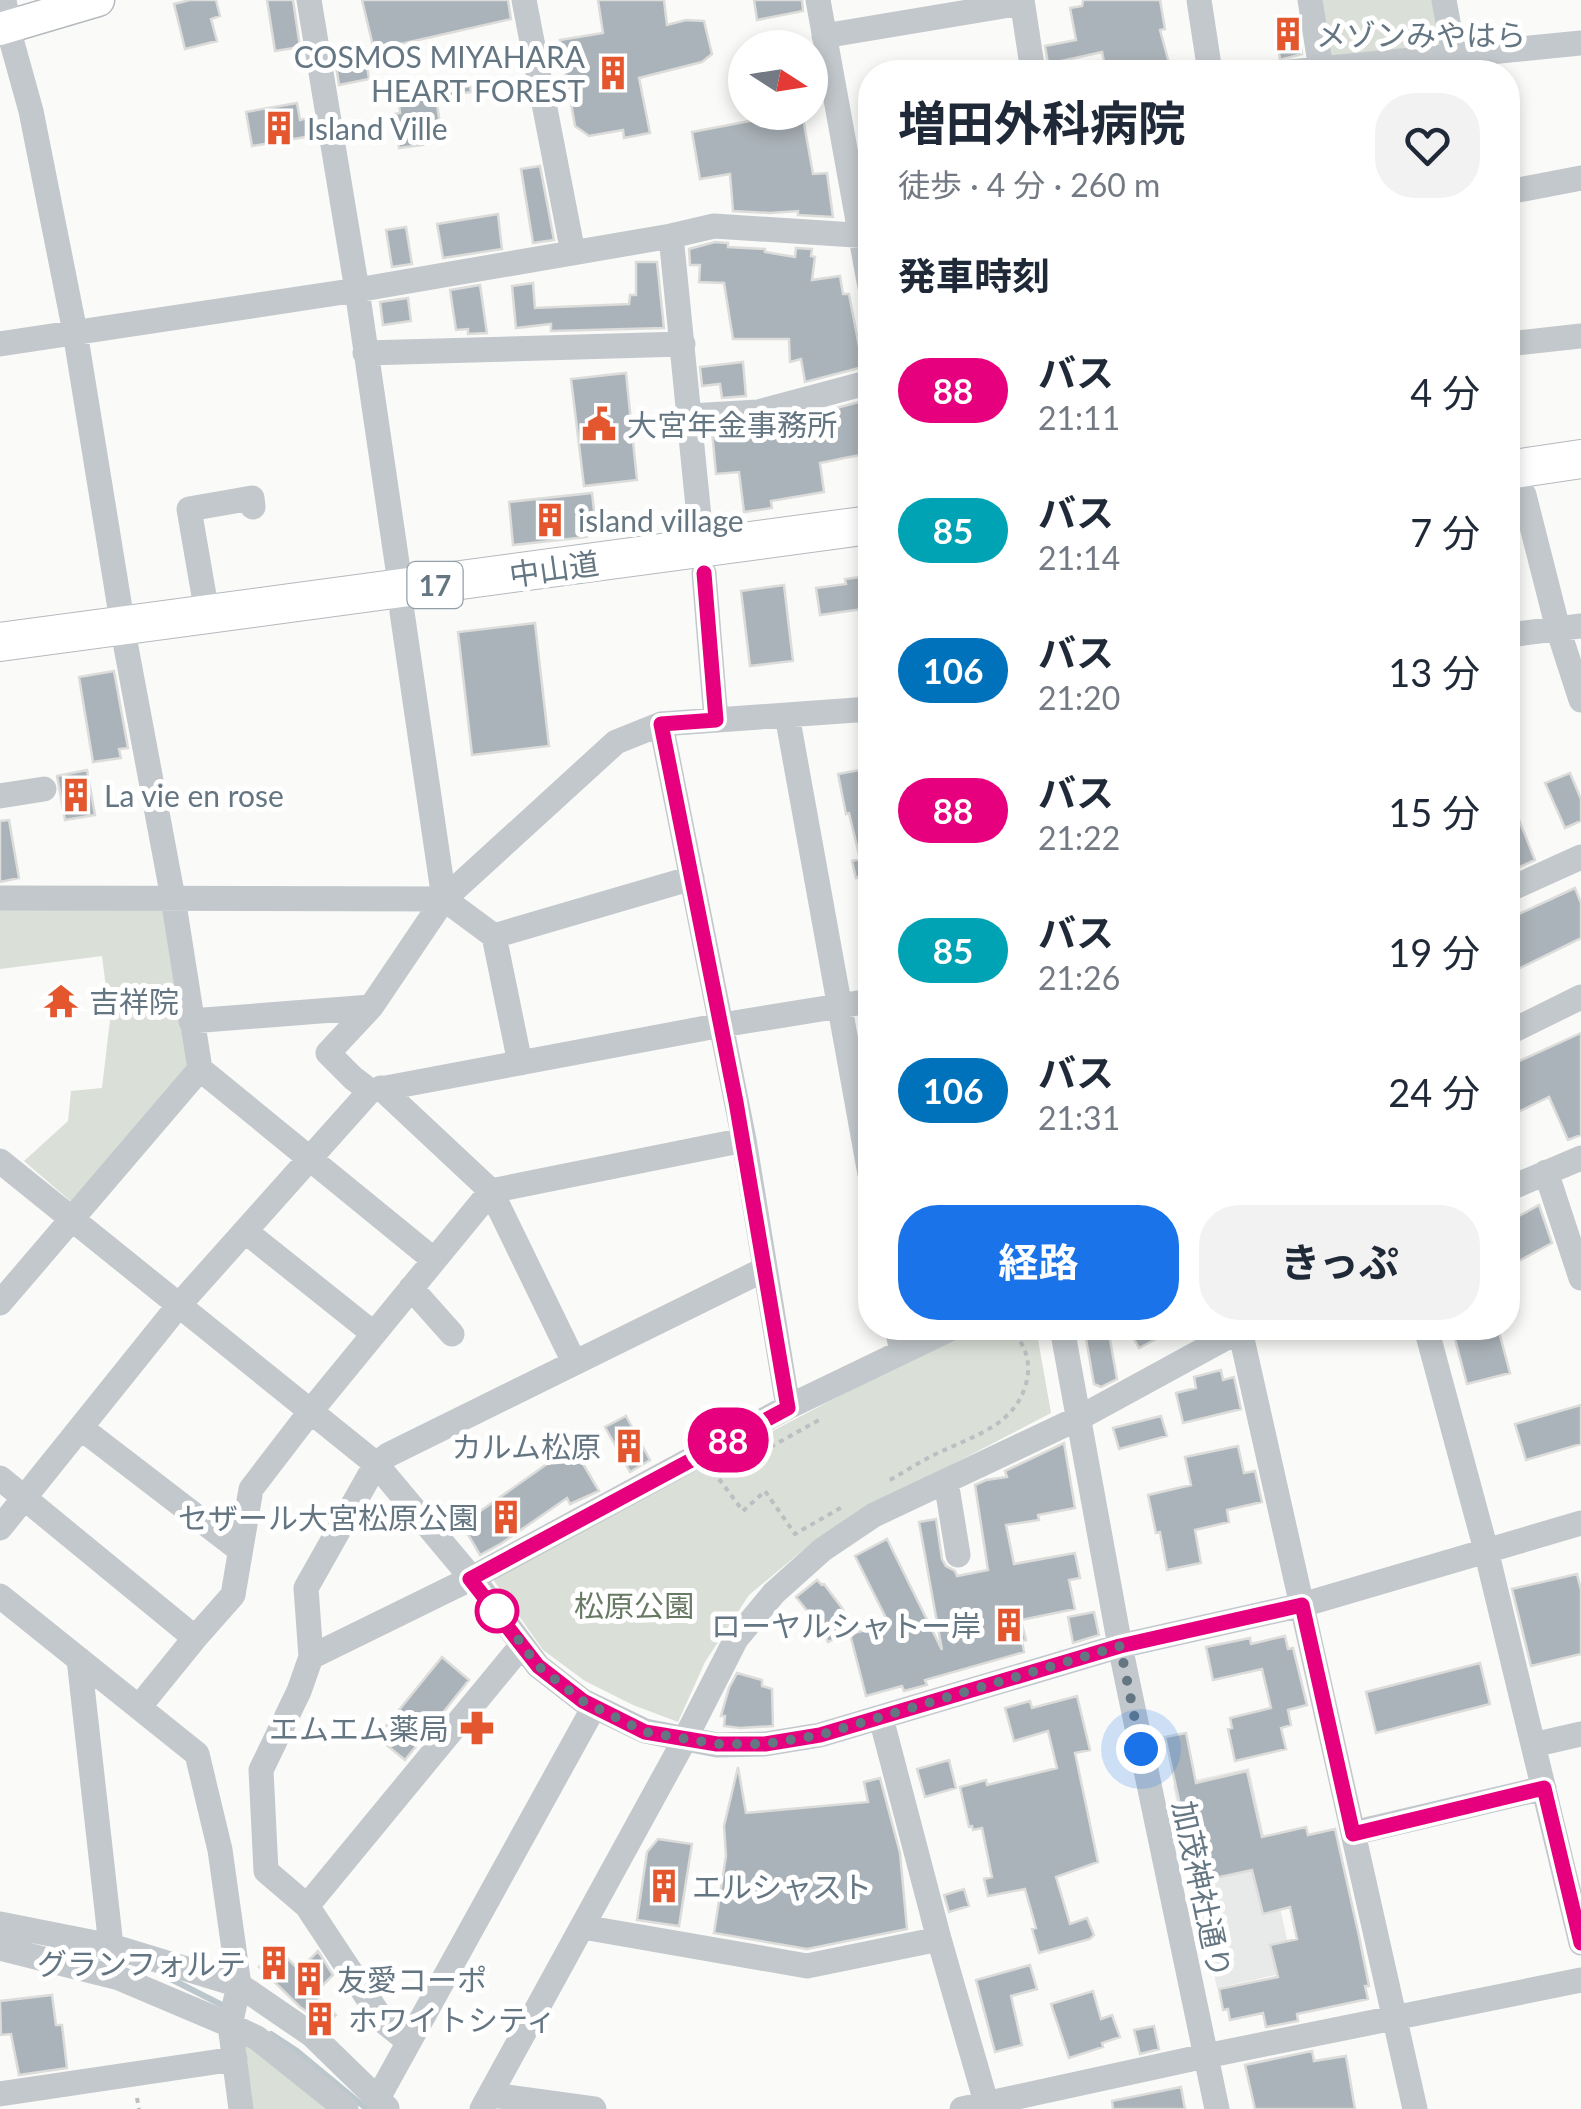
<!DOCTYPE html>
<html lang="ja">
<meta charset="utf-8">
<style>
:root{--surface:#fff;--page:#f2f2f3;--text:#1f2937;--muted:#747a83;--accent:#1a73e8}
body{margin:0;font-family:Lato,"Noto Sans JP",sans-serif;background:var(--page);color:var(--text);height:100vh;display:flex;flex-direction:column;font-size:38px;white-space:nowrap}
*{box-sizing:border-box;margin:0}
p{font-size:32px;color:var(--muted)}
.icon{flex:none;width:55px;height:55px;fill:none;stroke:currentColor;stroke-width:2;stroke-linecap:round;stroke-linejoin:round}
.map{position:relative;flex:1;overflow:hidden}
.drawer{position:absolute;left:858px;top:60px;width:662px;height:1280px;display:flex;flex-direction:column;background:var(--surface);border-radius:40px;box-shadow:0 5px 15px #0003}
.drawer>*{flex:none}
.badge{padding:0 20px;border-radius:32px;font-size:35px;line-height:65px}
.needle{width:65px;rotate:102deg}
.fabs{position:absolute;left:728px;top:30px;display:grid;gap:20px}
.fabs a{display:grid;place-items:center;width:100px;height:100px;border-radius:50%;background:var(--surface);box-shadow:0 5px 15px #0003;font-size:50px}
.you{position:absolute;width:50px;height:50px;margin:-25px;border:8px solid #fff;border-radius:50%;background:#1a73e8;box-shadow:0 0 0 15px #1a73e833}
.map>.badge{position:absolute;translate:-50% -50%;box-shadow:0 0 0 5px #fff}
h2{padding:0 40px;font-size:38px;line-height:90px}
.round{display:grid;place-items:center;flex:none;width:105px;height:105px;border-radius:40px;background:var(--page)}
.overview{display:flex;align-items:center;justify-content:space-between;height:170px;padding:0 40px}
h1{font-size:48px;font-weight:700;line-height:75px}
.action{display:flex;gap:20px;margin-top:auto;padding:20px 40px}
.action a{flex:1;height:115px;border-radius:40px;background:var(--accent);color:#fff;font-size:40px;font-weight:700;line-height:115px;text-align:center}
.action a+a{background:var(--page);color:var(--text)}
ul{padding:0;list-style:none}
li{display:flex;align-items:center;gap:30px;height:140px;padding:0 40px}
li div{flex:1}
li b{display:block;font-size:38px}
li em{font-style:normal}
li .badge{min-width:110px;font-weight:700;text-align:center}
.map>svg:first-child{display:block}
</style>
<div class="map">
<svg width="1581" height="2109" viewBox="0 0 1581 2109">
<rect width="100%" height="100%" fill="#fafaf8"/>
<!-- built -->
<path fill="#e8e9e9" d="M1249,1768l45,203 -77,17 -44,-203z"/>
<!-- green -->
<path fill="#dadfd7" d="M1317,0h119l6,43 -7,6 -103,11z
M0,905l159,3 7,6 26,151 -116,141 -52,-45 44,-40 3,-30 31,-3 8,-68 -8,-64 -102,13z
M969,1328h67l15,85 -179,93 -58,35 -65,54 -44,67 -27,60 -45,-17 -48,-24 -42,-31 -51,-72z
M238,2035l102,74h-91z"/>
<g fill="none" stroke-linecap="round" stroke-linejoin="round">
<!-- stream -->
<path stroke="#bbc7cb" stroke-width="6" d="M70,1950l56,13
M161,1974l65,33
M271,2034l26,17 70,58"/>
</g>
<!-- building -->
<path fill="#aab3b9" stroke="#dcdcda" stroke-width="2.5" d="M190,0h26l4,16 -9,3 6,22 -32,8 -11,-45z
M267,0h26l7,47 -25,4z
M362,0h146l3,19 -137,31z
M598,0h66l3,25 19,-5 18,1 8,33 -10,8 -63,16 11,55 -26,5 -1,-8 -34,6 -14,-10 -15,-86 43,-7z
M754,0h48l1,11 -46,9z
M1083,0h77l5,29 -5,1 11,40 -9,2h-56l-4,-20 -54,12 -3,-18 31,-6 -6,-32 12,-2z
M1297,22l5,32 -22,6 -5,-35z
M366,60l3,19 -30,6 -3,-19z
M469,77l2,15 -35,6 6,39 -19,3v5l-24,3 -5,-34 6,-1 -3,-25z
M297,103l3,17 8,-2 3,18 -59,10 -6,-34z
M753,112h49l11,62 14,-1 6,44 -35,-2v-4l-28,2 -37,-2 -3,-37 -30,5 -8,-47 63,-12z
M540,166l14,74 -21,3 -12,-74z
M498,214l4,35 -59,9 -6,-34z
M406,227l6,37 -20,3 -6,-37z
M715,242l13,1v4l37,2v3l30,5 1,-9 16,1 -1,7 4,1 -3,23 28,-4 3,18h6l14,73 -58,15 -4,-23 -11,3 -1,-23h-56l-9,-56 -25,-1 1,-17h-10l-1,-16z
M636,262h21l7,66 -113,3v-7l-35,4 -4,-42 21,-3 2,25 94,-4 1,-9h6z
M480,285l7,48 -19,1v-5l-12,1 -6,-40z
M408,298l3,23 -28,4 -3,-23z
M743,362l3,34 -24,2 -2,-14 -18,2 -2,-19z
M626,373l11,107 -53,6 -13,-107z
M870,399v54l-50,10 4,29 -53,9 1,7 -28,4 -5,-40 -23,2 -4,-43 50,-3z
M592,493l3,26 -10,1 2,17 -74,8 -4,-43z
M861,577l1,8 8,-1v24l-50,7 -4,-27 30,-4 -1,-5z
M784,585l9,76 -43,5 -9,-75z
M535,623l14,123 -77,9 -14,-123z
M114,671l14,77 -9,1 2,9 -28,4 -14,-85z
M870,768v107l-14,3 -4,-17 8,-2 -11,-46 -3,1 -8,-40z
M87,770l8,45 -30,5 -8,-44z
M1570,773l11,26v22l-16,7 -20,-45z
M1508,792l27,68 -22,10 -5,-15z
M9,820l10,58 -19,4v-61z
M1575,888l6,15v35l-73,36v-55z
M1581,1033v102l-13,5 -19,-43 -41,20v-51z
M1539,1205l13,38 -44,24v-45z
M1084,1328h24l9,51 -16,8 -7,-3z
M1128,1328h49l-38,20z
M1452,1328h46l12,45 -43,11z
M1221,1370l2,10 11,-3 7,32 -58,14 -7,-30 20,-5 -2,-11z
M1581,1405v39l-55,16 -11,-36z
M626,1416l24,44 -20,12 -25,-45z
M1161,1416l6,20 -48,13 -6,-21z
M1064,1443l11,65 -37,7 1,5 -33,5 8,39 61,-11 5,25 -11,2 6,29 -54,11 5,20 -4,1 2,11 -99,28 2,5 -23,6 -2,-5 -36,10 -16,-62 39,-10 -34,-68 32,-17 55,111 -23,-128 17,-3 6,40 4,7 9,5 2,5 31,-6 -13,-85 11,-5 21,-3 -2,-6z
M572,1445l27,46 -29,13 -3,-6 -65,45 -22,12 -18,-31 85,-60 -2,-3z
M1238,1446l6,27 11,-2 7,31 -35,8 2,12 -34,8 6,33 -34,7 -7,-38 -4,1 -8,-38 43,-10 -6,-28z
M1577,1574l4,16v64l-50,12 -19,-77z
M817,1580l5,5 2,-1 18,24 12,21 -26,13 -5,-11 -27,-34z
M1094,1612l5,23 -26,8 -5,-26z
M1285,1636l3,13 5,-1 14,57 -19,5 3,15 -10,3 5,21 -51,12 -7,-32 4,-1 -2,-10 41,-10 -9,-39 -49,11 -7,-33 44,-9 1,6z
M442,1657l27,23 -64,80 -21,-17 4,-6 -6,-6z
M1480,1663l10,41 -114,29 -10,-41z
M737,1673l25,7v6l10,3 1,37 -33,2 -16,-2 1,-10h-4l8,-28z
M1077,1696l13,54 -15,3 23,109 -42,15 14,47 17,-6 7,17 -4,4 -51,14 -7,-24 4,-1 -11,-39 -37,7 -4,-17 8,-2 -10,-49 -9,2 -1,-4 -3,1 -9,-40 26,-7 1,5 70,-17 -9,-37 -34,10 -9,-33 25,-7 2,7z
M1186,1733l10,50 51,-12 15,66 44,-10 2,8 27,-6 24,107 10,50h-4l3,13 -71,15 1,7 -32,6 -3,-14 -33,7 -2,-11 -5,1 -4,-21 59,-12 -8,-32 27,-6 -7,-32 -27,7 -11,-44 -55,12 -32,-145z
M949,1760l7,28 -31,9 -8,-28z
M738,1767l8,46 122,-11 -4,-20 16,-4 20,75 7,76 -100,20 -93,-16 12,-77 -2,-30z
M658,1839l34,5 -13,82 -42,-6 10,-68z
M964,1889l5,17 -20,6 -5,-17z
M277,1948l22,22 19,-19 15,24 -19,19 22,21 -10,10 -26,-18 -41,-40z
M1030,1965l7,24 -26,7 11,49 -27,7 -19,-72z
M1093,1991l8,28 11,-4 8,22 -18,6 1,4 -34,11 -18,-54z
M52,1995l4,30h6l5,43 -48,7 -8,-41 -10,1 -1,-34z
M1154,2026l5,23 -19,5 -6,-24z
M1312,2051l2,10 32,-5 9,53h-100l-10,-44z
M1181,2087l4,22h-72l-1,-8z"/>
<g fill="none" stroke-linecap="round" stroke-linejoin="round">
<!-- major casing -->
<g stroke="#b5babe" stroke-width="35">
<path id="major" d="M0,29l98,-29"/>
</g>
<!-- highway casing -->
<g stroke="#b4b9bd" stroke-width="40">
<path id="highway" d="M1508,470l73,-11
M0,642l870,-117"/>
</g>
<!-- path -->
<path stroke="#bbbfc2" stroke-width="4" stroke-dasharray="5 5" stroke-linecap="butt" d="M713,1471l30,40 22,-20 30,43 47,-27
M718,1476l101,-56
M890,1480c16,-9 31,-19 48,-27 35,-17 76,-27 88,-69 6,-22 -1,-40 -16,-56
M137,2098l2,11"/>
<!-- minor -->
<path stroke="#c3c8cc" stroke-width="25" d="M4,0l7,39 20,72 44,221 48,295
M309,0l48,290 44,300
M524,0l49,253
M818,0l52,287
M1022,0l11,72
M1199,0l11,72
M1310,0l11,69
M1444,0l10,55
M824,36l198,-33
M1290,72l291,-29
M1508,192l73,-14
M671,236l31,311
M0,344l357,-54 314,-54 43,-10 156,10
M1508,344l73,-8
M365,353l318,-9
M690,416l68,-4 112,-30
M1524,495l34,134 23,71
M704,573l12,147
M402,612l42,287
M207,613l-18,-104 63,-11 1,9
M1508,635l73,-9
M126,647l47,251 27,171 234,191
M787,715l83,459
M661,724l83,416 44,267
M0,796l44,-7
M1508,890l73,-33
M0,898l444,1 50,37 26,127
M494,936l198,-58
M191,1021l180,-14 73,-108 172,-157 45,-18 209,-15
M1508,1033l73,-36
M381,1088l110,103 83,171
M370,1091l-17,-13 -25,-25 43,-46
M0,1161l376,303 104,124 58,78 45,35 62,30 72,14 48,-1 55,-9 300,-89 182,-41 279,-82
M1546,1172l35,106
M1508,1189l73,-31
M245,1231l129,103
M411,1288l41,46
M0,1303l200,-234
M897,1328l5,24
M1062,1328l58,318 97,463
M1426,1328l60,222 95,393
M1240,1330l175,779
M81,1428l159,122
M0,1478l195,160 -56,69
M946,1481l12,74
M0,1528l179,-223 191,-214 352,-66 148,-24
M0,1596l197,158 23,96 19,135 -9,40 11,84
M195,1638l38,-43 18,-106 59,-77 181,-221 253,-51
M311,1657l159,-78 318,-172 164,-79
M79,1659l32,287
M881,1718l58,221 49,170
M1533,1745l48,-11
M1353,1833l191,-45
M307,1906l215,-261
M0,1924l111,22 128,39 73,50 75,73
M583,1927l224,39 132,-27
M0,1948l119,30 111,47 27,13 89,71
M408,2041l-25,-20 -76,-115 -41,-35 -5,-101 38,-79 12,-34 -5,-69 70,-124 12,-9 377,-186
M0,2094l235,-35
M492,2095l102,14
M378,2098l216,-391
M482,2109l203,-370 51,-100 38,-46 48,-43 52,-35 205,-97 165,-90
M962,2109l234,-51 385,-78"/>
<!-- major -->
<use href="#major" stroke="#fff" stroke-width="32"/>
<!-- highway -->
<use href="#highway" stroke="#fff" stroke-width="38"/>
</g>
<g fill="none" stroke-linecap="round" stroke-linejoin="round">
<!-- line casing -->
<g stroke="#fff" stroke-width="22">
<path id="line" d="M704,573l12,147 -55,4 75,378 52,306 -318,171 68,87 45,35 62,31 72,12h48l55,-9 300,-89 182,-41 51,229 191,-46 37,155"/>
</g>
<!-- line -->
<use href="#line" stroke="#e6007e" stroke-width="15"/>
<!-- walk -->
<path stroke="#657683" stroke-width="10" stroke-dasharray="0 18" d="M497,1611l41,55 45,35 62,31 72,12h48l55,-9 300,-89 21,103"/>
</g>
<!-- icons -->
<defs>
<g id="building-bare" transform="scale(2.7)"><path d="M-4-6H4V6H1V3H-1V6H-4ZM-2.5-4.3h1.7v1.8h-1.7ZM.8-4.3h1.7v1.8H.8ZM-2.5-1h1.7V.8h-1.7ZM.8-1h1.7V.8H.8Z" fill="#e4572e" stroke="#fff" stroke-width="2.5" paint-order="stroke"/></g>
<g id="civic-bare" transform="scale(2.7)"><path d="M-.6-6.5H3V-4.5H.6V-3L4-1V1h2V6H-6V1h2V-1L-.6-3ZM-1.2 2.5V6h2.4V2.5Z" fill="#e4572e" stroke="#fff" stroke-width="2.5" paint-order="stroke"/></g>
<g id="temple-bare" transform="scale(2.7)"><path d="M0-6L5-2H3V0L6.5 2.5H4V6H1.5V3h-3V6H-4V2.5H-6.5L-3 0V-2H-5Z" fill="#e4572e" stroke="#fff" stroke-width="2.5" paint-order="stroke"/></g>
<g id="pharmacy-bare" transform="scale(2.7)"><path d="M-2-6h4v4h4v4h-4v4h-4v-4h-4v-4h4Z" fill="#e4572e" stroke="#fff" stroke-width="2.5" paint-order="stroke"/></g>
</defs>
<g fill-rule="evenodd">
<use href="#building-bare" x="1288" y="34"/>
<use href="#building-bare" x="613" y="73"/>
<use href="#building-bare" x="279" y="128"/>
<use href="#civic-bare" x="599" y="424"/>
<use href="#building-bare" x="550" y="520"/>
<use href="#building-bare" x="76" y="795"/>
<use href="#temple-bare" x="61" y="1001"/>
<use href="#building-bare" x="629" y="1446"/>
<use href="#building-bare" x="506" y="1517"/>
<use href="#building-bare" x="1009" y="1625"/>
<use href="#pharmacy-bare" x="477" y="1728"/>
<use href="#building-bare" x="664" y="1886"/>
<use href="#building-bare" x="274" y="1963"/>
<use href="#building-bare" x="309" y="1979"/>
<use href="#building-bare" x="320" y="2019"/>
</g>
<!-- markers -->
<circle fill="#fff" stroke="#e6007e" stroke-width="5" cx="497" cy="1611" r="20"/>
<g text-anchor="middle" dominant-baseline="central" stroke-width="10" stroke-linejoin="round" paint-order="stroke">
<!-- shield labels -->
<rect fill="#fff" stroke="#939fa8" stroke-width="2.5" x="407.5" y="562" width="55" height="46" rx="8"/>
<g font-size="28" font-weight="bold" fill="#657683">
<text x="435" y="585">17</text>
</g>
<!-- poi labels -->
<g font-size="30" fill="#657683" stroke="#fff" text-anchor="start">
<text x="1316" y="34">メゾンみやはら</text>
<text x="585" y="56" text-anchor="end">COSMOS MIYAHARA<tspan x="585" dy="34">HEART FOREST</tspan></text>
<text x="307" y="128">Island Ville</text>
<text x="627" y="424">大宮年金事務所</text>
<text x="578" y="520">island village</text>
<text x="104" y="795">La vie en rose</text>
<text x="89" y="1001">吉祥院</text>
<text x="601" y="1446" text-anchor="end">カルム松原</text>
<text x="478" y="1517" text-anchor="end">セザール大宮松原公園</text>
<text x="981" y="1625" text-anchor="end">ローヤルシャトー岸</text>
<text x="449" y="1728" text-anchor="end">エムエム薬局</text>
<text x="692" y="1886">エルシャスト</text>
<text x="246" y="1963" text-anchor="end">グランフォルテ</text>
<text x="337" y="1979">友愛コーポ</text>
<text x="348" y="2019">ホワイトシティ</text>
</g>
<!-- street labels -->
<g font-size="30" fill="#657683" stroke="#fff">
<text transform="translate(554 568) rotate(-8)">中山道</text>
<text transform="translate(1203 1889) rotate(78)">加茂神社通り</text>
</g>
<!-- park labels -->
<g font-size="30" fill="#687a64" stroke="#fff">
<text x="634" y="1605">松原公園</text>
</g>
</g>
</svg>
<div class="fabs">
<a><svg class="needle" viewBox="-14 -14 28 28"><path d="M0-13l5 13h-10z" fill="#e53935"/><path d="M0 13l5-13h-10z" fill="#747a83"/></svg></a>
</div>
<div class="you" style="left:1141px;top:1749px"></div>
<b class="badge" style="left:728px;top:1440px;background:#e6007e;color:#fff">88</b>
<section class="drawer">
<div class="overview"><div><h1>増田外科病院</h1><p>徒歩 · 4 分 · 260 m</p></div><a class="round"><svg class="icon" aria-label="heart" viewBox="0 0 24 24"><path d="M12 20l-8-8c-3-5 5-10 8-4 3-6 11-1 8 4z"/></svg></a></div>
<h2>発車時刻</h2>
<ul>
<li><span class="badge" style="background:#e6007e;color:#fff">88</span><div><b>バス</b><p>21:11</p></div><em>4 分</em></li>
<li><span class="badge" style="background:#00a3b4;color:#fff">85</span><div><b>バス</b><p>21:14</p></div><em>7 分</em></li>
<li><span class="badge" style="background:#0072bc;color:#fff">106</span><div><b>バス</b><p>21:20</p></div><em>13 分</em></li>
<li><span class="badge" style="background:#e6007e;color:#fff">88</span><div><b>バス</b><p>21:22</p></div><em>15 分</em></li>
<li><span class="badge" style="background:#00a3b4;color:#fff">85</span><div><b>バス</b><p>21:26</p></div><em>19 分</em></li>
<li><span class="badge" style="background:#0072bc;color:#fff">106</span><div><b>バス</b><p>21:31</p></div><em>24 分</em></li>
</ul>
<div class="action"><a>経路</a><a>きっぷ</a></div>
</section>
</div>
